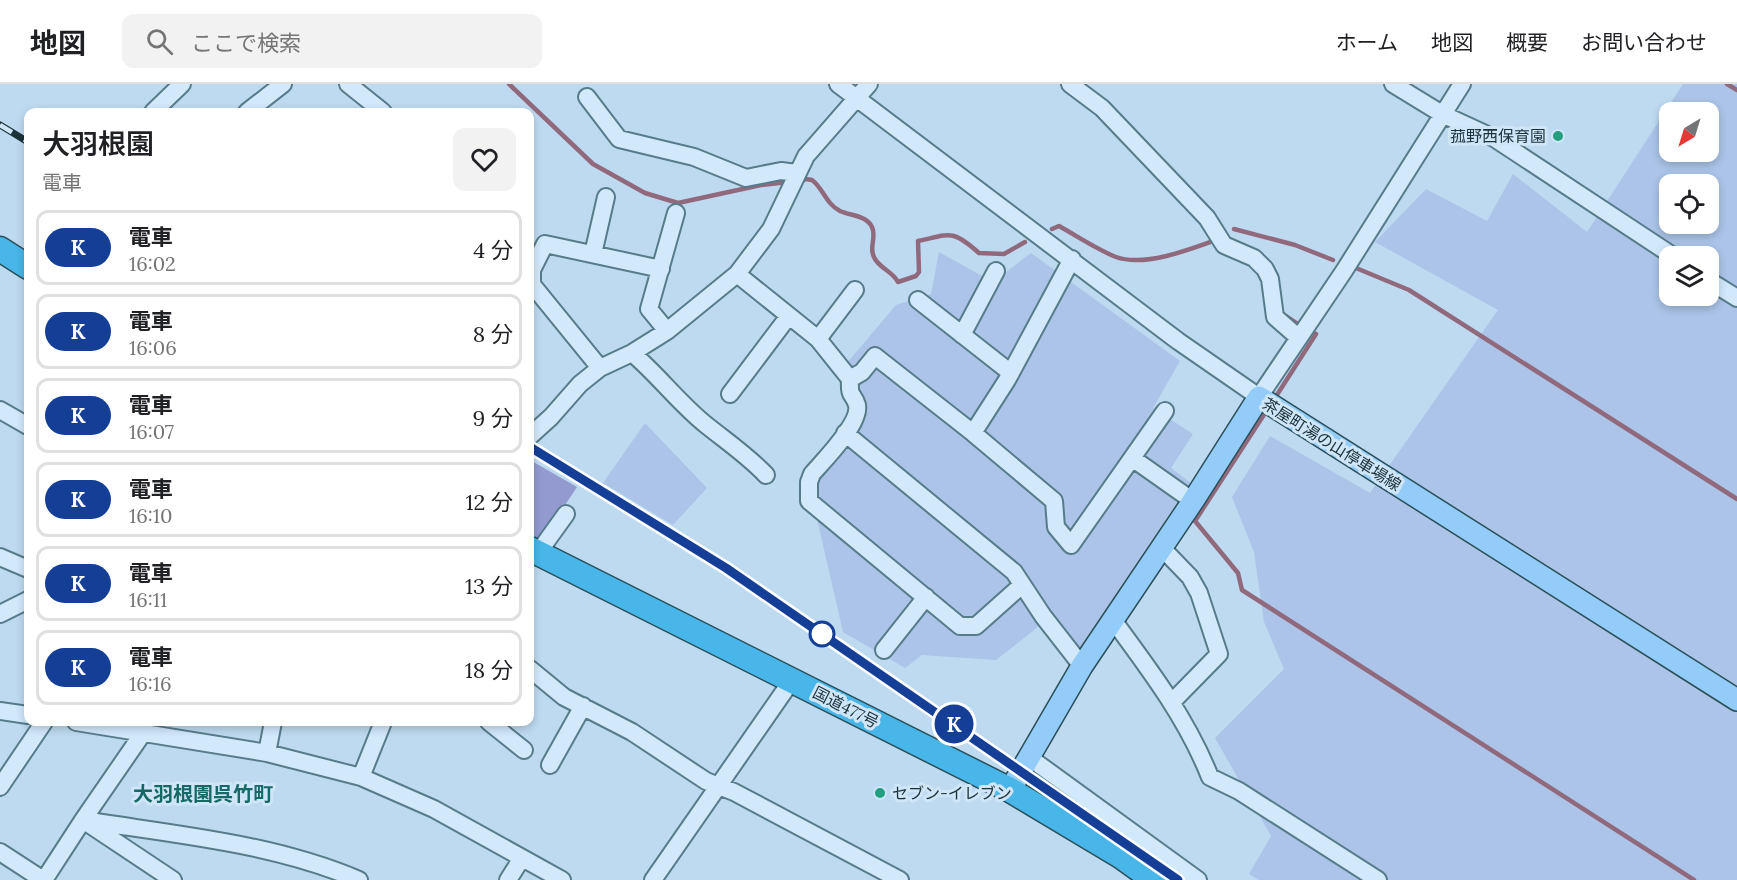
<!DOCTYPE html>
<html lang="ja">
<meta charset="utf-8">
<style>
:root{--surface:#fff;--page:#f2f2f2;--text:#202124;--muted:#757577;--line:#e0e0e0}
body{margin:0;font-family:Lora,"Noto Sans JP",serif;background:var(--page);color:var(--text);height:100vh;display:flex;flex-direction:column;font-size:22px;white-space:nowrap}
*{box-sizing:border-box;margin:0}
p{font-size:20px;color:var(--muted)}
.icon{flex:none;width:33px;height:33px;fill:none;stroke:currentColor;stroke-width:2;stroke-linecap:round;stroke-linejoin:round}
.map{position:relative;flex:1;overflow:hidden}
.drawer{position:absolute;left:24px;top:24px;width:510px;height:618px;display:flex;flex-direction:column;background:var(--surface);border-radius:12px;box-shadow:0 3px 9px #0003}
.drawer>*{flex:none}
.badge{padding:0 12px;border-radius:20px;font-size:21px;line-height:39px}
.needle{width:39px;rotate:218deg}
.buttons{position:absolute;left:1659px;top:18px;display:grid;gap:12px}
.buttons a{display:grid;place-items:center;width:60px;height:60px;border-radius:12px;background:var(--surface);box-shadow:0 3px 9px #0003;font-size:30px}
.map>.badge{position:absolute;translate:-50% -50%;box-shadow:0 0 0 3px #fff}
.round{display:grid;place-items:center;flex:none;width:63px;height:63px;border-radius:12px;background:var(--page)}
.headline{display:flex;align-items:center;justify-content:space-between;height:102px;padding:0 18px}
h1{font-size:28px;font-weight:600;line-height:45px}
ul{padding:0;list-style:none}
li{display:flex;align-items:center;gap:18px;height:75px;margin:0 12px 9px;padding:0 6px;border:3px solid var(--line);border-radius:12px}
li div{flex:1}
li b{display:block;font-size:22px}
li em{font-style:normal}
li .badge{min-width:66px;font-weight:700;text-align:center}
header{display:flex;align-items:center;gap:36px;box-sizing:border-box;height:84px;padding:0 30px;background:var(--surface);border-bottom:2px solid var(--line)}
header strong{font-size:28px}
nav{display:flex;gap:33px;margin-inline-start:auto;font-size:21px}
.search{width:420px;height:54px;background:var(--page);display:flex;align-items:center;gap:15px;box-sizing:border-box;padding:0 21px;border-radius:12px;color:var(--muted);font-size:22px}
.map>svg:first-child{display:block}
</style>
<header>
<strong>地図</strong>
<div class="search"><svg class="icon" aria-label="search" viewBox="0 0 24 24"><circle cx="10" cy="10" r="6"/><path d="M15 15l6 6"/></svg>ここで検索</div>
<nav><a>ホーム</a><a>地図</a><a>概要</a><a>お問い合わせ</a></nav>
</header>
<div class="map">
<svg width="1737" height="796" viewBox="0 0 1737 796">
<rect width="100%" height="100%" fill="#bedaf1"/>
<!-- farmland -->
<path fill="#abc4e7" fill-rule="evenodd" d="M1683,0h54v796h-478l-10,-6 22,-38 -56,-98 69,-69 -20,-47 -10,-70 -22,-55 38,-61 100,57 128,-183 -123,-68 51,-53 61,32 26,-47 74,58zM1670,28h38v40h-38zM1670,100h38v40h-38zM1670,172h38v40h-38z
M939,168l54,30 38,-29 149,108 -27,47 40,26 -22,34 20,15 -117,176 -26,-40 -52,41 -74,-5 -17,13 -62,-36 -37,-161 51,-68 -16,-33 55,-65 35,-11z
M645,339l62,65 -34,37 -70,-42z"/>
<!-- green -->
<path fill="#929ad0" d="M530,376l47,27 -39,59 -8,-5z"/>
<g fill="none" stroke-linecap="round" stroke-linejoin="round">
<!-- stream -->
<path stroke="#91697d" stroke-width="4.5" d="M509,0l84,80 52,29 33,10 83,-18 27,-3
M1727,0l10,6
M799,98l7,-3 6,1c11,8 14,24 28,31 11,5 26,4 32,16 5,10 -4,21 3,32 6,10 17,12 23,23l18,-6 3,-4 -1,-31c33,-7 34,-12 61,12l25,1 21,-12
M1052,145l7,-3c18,10 37,23 57,31 28,10 73,-7 100,-17
M1234,145l61,16 38,15
M1356,184l53,22 328,209
M1283,230l18,12
M1273,317l43,-67 -8,-4
M1267,326l-72,111 43,52 4,17 452,290"/>
<!-- minor casing -->
<g stroke="#567c8b" stroke-width="20">
<path id="minor" d="M348,0l35,28
M838,0l340,257 81,56 85,-126 118,-187
M1070,0l32,24 105,110 17,27 30,13 11,11 5,10 5,38 24,21
M1393,0l49,30 52,24 179,118
M587,13l32,42 75,18 52,21 35,-7 16,2
M153,28l29,-28
M247,28l36,-28
M593,170l13,-57
M737,190l81,65 32,40
M1708,196l29,18
M530,198l70,86
M530,204l2,-4v-14l13,-26 116,25
M918,216l93,73
M667,247l-18,-22 27,-96
M962,251l34,-64
M818,255l37,-49
M632,269c26,22 47,50 73,71 21,17 42,31 61,51
M730,310l58,-77
M0,326l28,16
M845,349l169,139 29,44 39,50
M973,349l34,-53 65,-121
M530,352l21,-19 29,-33 20,-16 32,-15 35,-22 70,-57 34,-45 35,-73 63,-72
M1132,374l61,43
M1162,464l28,29 9,16 20,61 -47,48
M538,469l28,-39
M0,473l28,12
M1022,501l-46,41h-16l-151,-125v-19l3,-8c12,-14 49,-51 45,-69 -4,-13 -8,-6 -7,-26l12,-7 13,-16 98,77 81,68 2,26 15,18 94,-134
M0,530l28,-14
M1113,536c37,50 74,99 97,157l29,14 139,89
M884,566l42,-53
M530,585l34,28 68,35 74,49 28,11 166,88
M0,627l28,4
M76,638l191,31 94,24 73,32 128,71
M489,638l35,28
M143,649l-60,87c94,15 189,23 276,60
M267,669l6,-31
M1030,674l168,122
M550,681l33,-59
M361,693l22,-55
M0,703l44,-65
M0,768l43,28
M44,796l39,-60 90,60
M508,796l14,-22
M653,796l139,-200"/>
</g>
<!-- major casing -->
<g stroke="#2a4e58" stroke-width="24">
<path id="major" d="M1010,706l72,-124 111,-165 66,-104 478,303"/>
</g>
<!-- highway casing -->
<g stroke="#2a4e58" stroke-width="27">
<path id="highway" d="M0,165l28,18
M530,465l480,241 112,67 32,23"/>
</g>
<!-- minor -->
<use href="#minor" stroke="#d2e9fb" stroke-width="16"/>
<!-- major -->
<use href="#major" stroke="#93ccf8" stroke-width="21"/>
<!-- highway -->
<use href="#highway" stroke="#48b6e8" stroke-width="24"/>
<!-- rail casing -->
<g stroke="#1b3239" stroke-width="7">
<path id="rail" d="M0,41l28,17
M530,363l196,121 453,312"/>
</g>
<!-- rail -->
<use href="#rail" stroke="#cfe5f8" stroke-width="4.5" stroke-dasharray="14" stroke-linecap="butt"/>
</g>
<g fill="none" stroke-linecap="round" stroke-linejoin="round">
<!-- line casing -->
<g stroke="#fff" stroke-width="14">
<path id="line" d="M530,363l196,121 452,312"/>
</g>
<!-- line -->
<use href="#line" stroke="#153f97" stroke-width="9"/>
</g>
<!-- markers -->
<g fill="#219f7e" stroke="#cfe5f8" stroke-width="2">
<circle cx="1558" cy="52" r="6"/>
<circle cx="880" cy="709" r="6"/>
</g>
<circle fill="#fff" stroke="#153f97" stroke-width="3" cx="822" cy="550" r="12"/>
<g text-anchor="middle" dominant-baseline="central" stroke-width="6" stroke-linejoin="round" paint-order="stroke">
<!-- poi labels -->
<g font-size="16" fill="#1b3239" stroke="#cfe5f8" text-anchor="end">
<text x="1546" y="52">菰野西保育園</text>
<text x="892" y="709" text-anchor="start">セブン-イレブン</text>
</g>
<!-- street labels -->
<g font-size="16" fill="#1b3239" stroke="#cfe5f8">
<text transform="translate(1332 360) rotate(32)">茶屋町湯の山停車場線</text>
<text transform="translate(846 623) rotate(27)">国道477号</text>
</g>
<!-- quarter labels -->
<g font-size="20" font-weight="bold" fill="#176966" stroke="#cfe5f8">
<text x="203" y="709">大羽根園呉竹町</text>
</g>
</g>
</svg>
<div class="buttons">
<a><svg class="needle" viewBox="-14 -14 28 28"><path d="M0-13l5 13h-10z" fill="#e53935"/><path d="M0 13l5-13h-10z" fill="#757577"/></svg></a>
<a><svg class="icon" aria-label="locate" viewBox="0 0 24 24"><circle cx="12" cy="12" r="6"/><path d="M12 2v4M12 18v4M2 12h4M18 12h4"/></svg></a>
<a><svg class="icon" aria-label="layers" viewBox="0 0 24 24"><path d="M12 4l9 5-9 5-9-5zM3 14l9 5 9-5"/></svg></a>
</div>
<b class="badge" style="left:954px;top:640px;background:#153f97;color:#fff">K</b>
<section class="drawer">
<div class="headline"><div><h1>大羽根園</h1><p>電車</p></div><a class="round"><svg class="icon" aria-label="heart" viewBox="0 0 24 24"><path d="M12 20l-8-8c-3-5 5-10 8-4 3-6 11-1 8 4z"/></svg></a></div>
<ul>
<li><span class="badge" style="background:#153f97;color:#fff">K</span><div><b>電車</b><p>16:02</p></div><em>4 分</em></li>
<li><span class="badge" style="background:#153f97;color:#fff">K</span><div><b>電車</b><p>16:06</p></div><em>8 分</em></li>
<li><span class="badge" style="background:#153f97;color:#fff">K</span><div><b>電車</b><p>16:07</p></div><em>9 分</em></li>
<li><span class="badge" style="background:#153f97;color:#fff">K</span><div><b>電車</b><p>16:10</p></div><em>12 分</em></li>
<li><span class="badge" style="background:#153f97;color:#fff">K</span><div><b>電車</b><p>16:11</p></div><em>13 分</em></li>
<li><span class="badge" style="background:#153f97;color:#fff">K</span><div><b>電車</b><p>16:16</p></div><em>18 分</em></li>
</ul>
</section>
</div>
